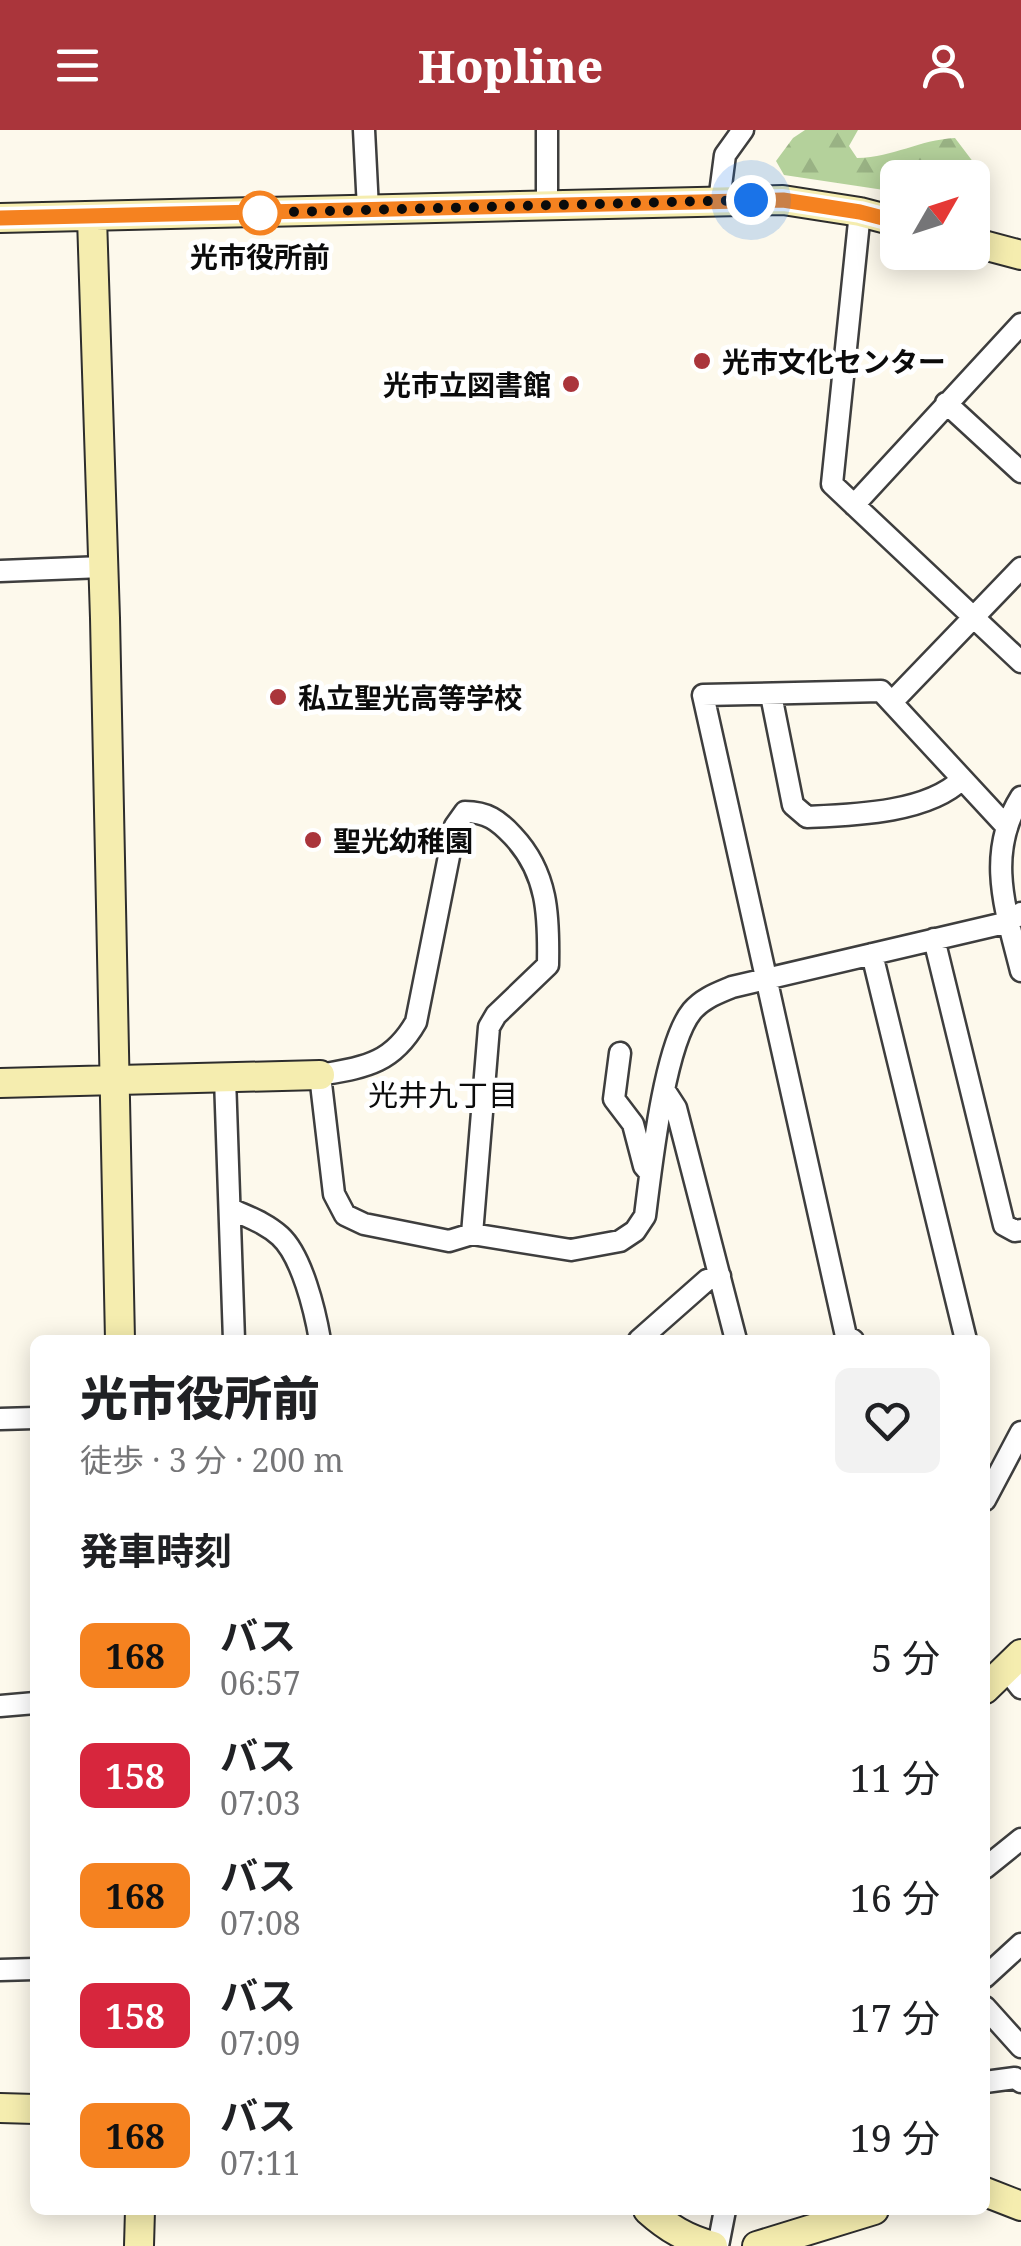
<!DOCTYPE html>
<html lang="ja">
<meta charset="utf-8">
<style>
:root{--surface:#fff;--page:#f2f2f2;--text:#202124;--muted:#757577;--accent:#aa353b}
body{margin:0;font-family:"Noto Serif","Noto Sans JP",serif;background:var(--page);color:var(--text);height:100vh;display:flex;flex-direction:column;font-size:38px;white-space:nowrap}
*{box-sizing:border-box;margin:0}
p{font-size:32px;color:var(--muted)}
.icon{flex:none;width:55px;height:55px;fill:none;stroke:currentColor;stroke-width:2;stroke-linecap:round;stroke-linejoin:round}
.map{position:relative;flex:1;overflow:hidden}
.panel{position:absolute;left:30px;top:1205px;width:960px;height:880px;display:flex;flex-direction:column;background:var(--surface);border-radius:15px;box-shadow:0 5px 25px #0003}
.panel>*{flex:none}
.badge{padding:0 20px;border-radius:15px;font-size:35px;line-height:65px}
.needle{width:65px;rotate:51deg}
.tools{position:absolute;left:880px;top:30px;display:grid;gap:20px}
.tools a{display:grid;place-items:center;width:110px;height:110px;border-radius:15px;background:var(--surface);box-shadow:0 5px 25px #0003;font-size:50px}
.you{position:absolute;width:50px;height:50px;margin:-25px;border:8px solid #fff;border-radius:50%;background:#1a73e8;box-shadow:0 0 0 15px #1a73e833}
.map>.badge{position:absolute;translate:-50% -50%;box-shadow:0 0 0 5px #fff}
h2{padding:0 50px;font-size:38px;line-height:90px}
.round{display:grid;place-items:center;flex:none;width:105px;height:105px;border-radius:15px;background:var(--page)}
.overview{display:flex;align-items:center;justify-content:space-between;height:170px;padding:0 50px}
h1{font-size:48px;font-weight:800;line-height:75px}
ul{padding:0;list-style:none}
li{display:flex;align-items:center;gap:30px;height:120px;padding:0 50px}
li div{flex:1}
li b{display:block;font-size:38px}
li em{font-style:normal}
li .badge{min-width:110px;font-weight:700;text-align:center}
header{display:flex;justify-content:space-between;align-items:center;height:130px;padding:0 50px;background:var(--accent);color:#fff;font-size:45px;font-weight:800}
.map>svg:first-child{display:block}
</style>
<header><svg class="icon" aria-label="menu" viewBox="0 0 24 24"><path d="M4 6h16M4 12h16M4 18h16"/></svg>Hopline<svg class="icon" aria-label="person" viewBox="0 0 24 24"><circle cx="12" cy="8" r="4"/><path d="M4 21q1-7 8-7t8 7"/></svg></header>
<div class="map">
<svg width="1021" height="2116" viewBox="0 0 1021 2116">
<defs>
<pattern id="forest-firs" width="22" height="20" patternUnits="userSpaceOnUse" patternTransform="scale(2.5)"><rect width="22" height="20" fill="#b4d19b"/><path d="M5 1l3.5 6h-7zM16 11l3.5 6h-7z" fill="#99b284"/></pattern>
</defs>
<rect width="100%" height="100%" fill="#fdf9ec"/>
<!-- forest -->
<path fill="url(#forest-firs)" d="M805,0h53l-9,16 8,12c38,-1 61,-18 98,-20l25,33 -2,23 -5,-1 -1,-15 -39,-1 -20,-3 -15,4 -1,4 -13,8 -100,-15 -8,-14 17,-23z"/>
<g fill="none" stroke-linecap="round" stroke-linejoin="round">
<!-- street casing -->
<g stroke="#3e3e3e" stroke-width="25">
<path id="street" d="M364,0l4,79
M547,0v75
M719,71l6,-46 18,-25
M860,82l-28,272 189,178
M946,273l75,69
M854,375l167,-181
M0,441l103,-4
M771,565l22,110 14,12c46,-2 121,-4 155,-38
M893,571l128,-133
M1021,667c-36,57 -15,114 0,174
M934,809l70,286 11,6 6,-1
M872,824l94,386
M620,923l-6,46 19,25 11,42 6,7
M225,948l9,262
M665,961l11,17 60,232
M231,1079c17,8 35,14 49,27 22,20 35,75 40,104
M472,1104l17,-207 7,-12 52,-50c1,-49 0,-92 -35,-129 -15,-16 -26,-24 -48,-24l-10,14 -39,196c-24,42 -51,45 -96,53l14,119 11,21 19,9 85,17 23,-7 99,16 49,-9 15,-10 10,-15c6,-47 19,-171 47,-205 11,-13 26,-18 40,-24l277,-65 12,-9
M639,1210l68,-60 13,-4
M853,1210l-7,-4 -143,-641 178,-4 125,135
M0,1289l35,-1
M985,1370l36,-68
M1006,1539l15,19
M0,1576l35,-3
M985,1738l36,-29
M0,1840l35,-1
M985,1847l36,-33
M985,1877l36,40
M985,1952l30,-4 6,4
M718,2116l7,-36"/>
</g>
<!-- secondary casing -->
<g stroke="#2d2d2d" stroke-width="32">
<path id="secondary" d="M0,88l783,-18 77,12 38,10
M92,88l13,400 15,722
M972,112l49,13
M0,953l320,-8
M985,1559l36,-35
M0,1978l35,1
M985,2062l36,14
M648,2080c20,18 39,29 65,36
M139,2116l1,-36
M757,2116l117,-36"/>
</g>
<!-- street -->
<use href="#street" stroke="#fff" stroke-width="20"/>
<!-- secondary -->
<use href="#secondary" stroke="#f5edaf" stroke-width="28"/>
</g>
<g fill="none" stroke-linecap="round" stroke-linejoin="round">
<!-- line casing -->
<g stroke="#fff" stroke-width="22">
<path id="line" d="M0,88l783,-18 77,12 38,10"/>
</g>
<!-- line -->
<use href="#line" stroke="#f58220" stroke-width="15"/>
<!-- walk -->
<path stroke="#0b0b0b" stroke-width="10" stroke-dasharray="0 18" d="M260,83h-10l501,-13"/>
</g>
<!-- markers -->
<circle fill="#fff" stroke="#f58220" stroke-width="5" cx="260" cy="83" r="20"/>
<g fill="#aa353b" stroke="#fff" stroke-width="4">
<circle cx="702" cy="231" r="10"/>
<circle cx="571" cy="254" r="10"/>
<circle cx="278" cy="567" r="10"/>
<circle cx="313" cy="710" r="10"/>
</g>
<g text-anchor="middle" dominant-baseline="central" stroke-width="10" stroke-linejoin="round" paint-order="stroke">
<!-- stop labels -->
<g font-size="28" font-weight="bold" fill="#0b0b0b" stroke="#fff">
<text x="260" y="126">光市役所前</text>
</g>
<!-- poi labels -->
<g font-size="28" font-weight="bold" fill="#0b0b0b" stroke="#fff" text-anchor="start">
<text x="722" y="231">光市文化センター</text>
<text x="551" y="254" text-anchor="end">光市立図書館</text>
<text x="298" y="567">私立聖光高等学校</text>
<text x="333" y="710">聖光幼稚園</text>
</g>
<!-- neighbourhood labels -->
<g font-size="30" fill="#0b0b0b" stroke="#fff">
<text x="443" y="964">光井九丁目</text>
</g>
</g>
</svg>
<div class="tools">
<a><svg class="needle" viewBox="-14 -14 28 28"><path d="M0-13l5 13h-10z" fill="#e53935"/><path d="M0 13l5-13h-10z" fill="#757577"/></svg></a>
</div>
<div class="you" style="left:751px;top:70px"></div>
<section class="panel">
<div class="overview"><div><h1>光市役所前</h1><p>徒歩 · 3 分 · 200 m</p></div><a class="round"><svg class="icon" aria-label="heart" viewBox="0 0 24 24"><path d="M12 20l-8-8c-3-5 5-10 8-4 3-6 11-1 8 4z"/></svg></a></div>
<h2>発車時刻</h2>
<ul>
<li><span class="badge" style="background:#f58220;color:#111">168</span><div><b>バス</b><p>06:57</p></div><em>5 分</em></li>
<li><span class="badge" style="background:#d7263d;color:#fff">158</span><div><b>バス</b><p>07:03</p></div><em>11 分</em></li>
<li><span class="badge" style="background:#f58220;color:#111">168</span><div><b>バス</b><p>07:08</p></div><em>16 分</em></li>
<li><span class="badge" style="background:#d7263d;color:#fff">158</span><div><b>バス</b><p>07:09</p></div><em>17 分</em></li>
<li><span class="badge" style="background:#f58220;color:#111">168</span><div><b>バス</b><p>07:11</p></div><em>19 分</em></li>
</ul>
</section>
</div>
